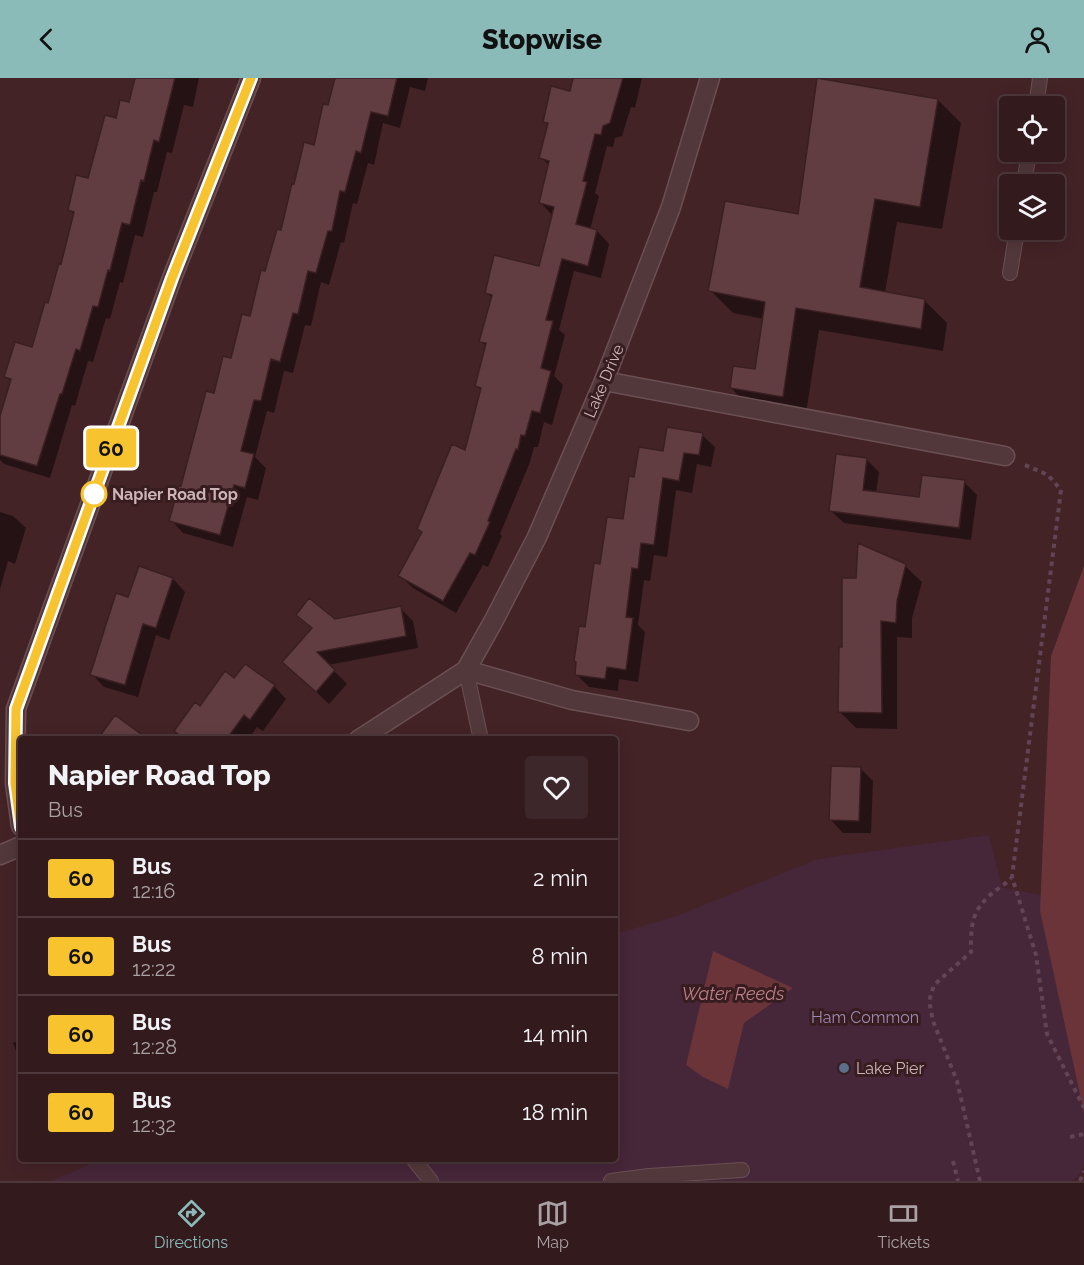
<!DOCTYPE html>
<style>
:root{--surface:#331a1d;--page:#3e272a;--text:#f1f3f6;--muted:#a9a1a4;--line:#4e383b;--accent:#8bbbb9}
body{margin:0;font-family:Raleway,sans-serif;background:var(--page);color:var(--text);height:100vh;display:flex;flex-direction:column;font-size:22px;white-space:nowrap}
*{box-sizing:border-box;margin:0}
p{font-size:20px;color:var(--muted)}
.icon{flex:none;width:33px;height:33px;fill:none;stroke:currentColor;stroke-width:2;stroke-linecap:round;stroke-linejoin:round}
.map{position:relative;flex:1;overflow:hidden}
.details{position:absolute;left:18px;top:658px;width:600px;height:426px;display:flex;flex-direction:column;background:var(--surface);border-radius:6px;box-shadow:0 3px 15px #0003,0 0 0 2px var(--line)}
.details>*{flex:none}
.badge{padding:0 12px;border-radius:4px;font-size:21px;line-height:39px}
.tools{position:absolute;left:999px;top:18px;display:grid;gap:12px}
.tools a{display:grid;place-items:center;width:66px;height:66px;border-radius:6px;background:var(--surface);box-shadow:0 3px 15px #0003,0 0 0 2px var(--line);font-size:30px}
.map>.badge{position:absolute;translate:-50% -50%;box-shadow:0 0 0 3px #fff}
.round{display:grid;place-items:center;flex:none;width:63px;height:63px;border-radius:6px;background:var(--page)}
.headline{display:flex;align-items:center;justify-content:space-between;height:102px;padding:0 30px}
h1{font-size:28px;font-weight:800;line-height:45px}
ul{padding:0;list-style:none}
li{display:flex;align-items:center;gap:18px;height:78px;padding:0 30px;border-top:2px solid var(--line)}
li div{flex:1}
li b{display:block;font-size:22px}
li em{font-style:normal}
li .badge{min-width:66px;font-weight:700;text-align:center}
header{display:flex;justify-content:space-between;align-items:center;height:78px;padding:0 30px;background:var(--accent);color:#111;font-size:27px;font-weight:800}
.tab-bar{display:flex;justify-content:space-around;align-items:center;height:84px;border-top:2px solid var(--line);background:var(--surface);font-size:16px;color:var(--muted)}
.tab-bar a{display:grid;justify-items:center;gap:3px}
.tab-bar .current{color:var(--accent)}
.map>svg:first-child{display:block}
</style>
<header><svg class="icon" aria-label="back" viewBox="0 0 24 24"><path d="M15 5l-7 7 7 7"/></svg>Stopwise<svg class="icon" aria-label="person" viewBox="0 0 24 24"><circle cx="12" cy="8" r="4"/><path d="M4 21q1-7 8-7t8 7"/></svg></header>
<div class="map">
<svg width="1084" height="1103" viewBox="0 0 1084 1103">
<rect width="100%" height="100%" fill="#442327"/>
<!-- green -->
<path fill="#462639" d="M989,757l13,52 69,15 13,47v215l-4,10 -8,7h-1020l47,-21h516v-226l59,-17 144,-58z"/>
<!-- water -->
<path fill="#6a3439" d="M1084,488v547l-44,-202 11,-255z
M713,873l80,37 -49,35 -16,66 -25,-12 -17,-12z"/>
<!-- shadow -->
<path fill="#0007" d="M136,0h63l-6,29 -9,-2 -12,48 -5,-1 -10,40h-3l-11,45 -8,-2 -12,48 -3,-1 -10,37 -4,-1 -13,44 -5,-1 -13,45 -3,-1 -22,73 -46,-14 -4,-4v-38l12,-40 -6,-6 27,-27 30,-83 12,-51 -6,-5 20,-30 28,-60 13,-16z
M337,0h91l-3,13 -15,-4 -10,41 -17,-5 -9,42 -6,-2 -11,41 -4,-1 -9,40 -3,-1 -12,43 -8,-3 -10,44 -6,-1 -12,48 -9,-2 -10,42 -7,-2 -12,46 11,11 -8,32 -11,-3 -14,50 -50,-14 -12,-13 44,-125 37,-77 31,-86 12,-46 20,-39z
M574,0h68l-7,30 -4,-1 -9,29 -7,2 -2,9 -6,-1 -12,47 4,3 -9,34 7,1 12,13 -8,34 -27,-7 -15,59 6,5 -11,41 9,9 -11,40 -8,-3 -6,25h-4l-4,15 -30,72 2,2 -14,31 -5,-2 -27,48 -43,-25 -13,-12 23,-43 -4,-4 47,-77 16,-61 -5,-5 10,-39 -6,-6 11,-43 -6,-6 54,-24 13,-52 -13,-14 10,-36 -9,-9 8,-31 -4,-4 26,-30z
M938,22l23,23 -19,106 -45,-7 -12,71 39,7 23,23 -4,28 -124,-21 -14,89 -51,-8 -23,-23 25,-17 8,-52 -31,-6 -23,-23z
M702,357l13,12 -4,20 -14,-3 -5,29 -16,-3 -9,67 -13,-2 -4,26 -6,-1 -6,45 7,7 -7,50 -19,-3 -1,12 -29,-4 -13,-13 26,-109 22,-44 11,-42 29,-26z
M866,381l13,13 -3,21 44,6 44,-17 13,13 -6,45 -127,-17 -13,-12z
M0,434l13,4 13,12 -11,36 -7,-3 -8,28z
M905,488l17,16 -10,36v20l-15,-1v92l-41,-1 -17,-17 5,-62 14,-69z
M173,501l12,13 -16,48 -13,-5 -18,62 -34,-10 -12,-13 37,-75z
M400,530l13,13 5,27 -90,17 19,19 -18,20 -45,-42 29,-33 -15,-14 37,5z
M235,602l39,6 12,13 -23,32 -6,-4 -9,13h-63l-9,-9 24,-23z
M860,690l13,13 -2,52h-28l-12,-13z
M21,962v23l-8,-20z"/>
<!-- building -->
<path fill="#613d41" stroke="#3a1f22" stroke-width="1.5" d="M135,0h40l-16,64 -5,-2 -10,41 -3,-1 -11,45 -8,-2 -12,48 -2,-1 -10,37 -5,-1 -13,45 -4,-2 -14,45h-2l-23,72 -37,-11v-39l11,-37 -7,-2 11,-35 17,5 13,-45 3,1 11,-40 2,1 13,-52 -6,-2 8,-35 12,3 17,-63 11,3 4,-18 9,2z
M335,0h62l-9,38 -17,-4 -10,41 -5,-2 -11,41 -5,-1 -8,40h-4l-12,42 -8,-2 -10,43 -5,-1 -13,49 -9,-3 -10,42 -7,-1 -13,51 13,3 -9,34 -11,-3 -14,50 -51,-14 10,-36 2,1 25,-95 8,2 9,-37 8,2 11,-44 8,2 11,-46 4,1 12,-42 4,1 11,-47 2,1 10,-42 10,3 9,-41 5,1z
M573,0h50l-13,45 -7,3 -2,9 -6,-1 -12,47 4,1 -11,42 21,6 -9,36 -26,-7 -16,61 7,1 -12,47 10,3 -11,42 -8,-2 -7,25 -4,-1 -3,15 -2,-1 -28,72 2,1 -15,33 -5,-2 -27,48 -45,-25 24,-44 -5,-3 35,-85 13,6 16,-62 -6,-2 11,-43 -7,-1 13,-47 -7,-2 9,-38 45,11 15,-59 -15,-4 10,-42 -10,-3 9,-35 -5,-1 8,-36 19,5z
M817,0l121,21 -18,108 -45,-8 -15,88 65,12 -4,30 -125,-21 -13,89 -53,-9 3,-22 22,3 10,-67 -57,-11 17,-90 73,13z
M667,349l36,6 -4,22 -15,-2 -5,28 -16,-3 -9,67 -13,-2 -3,26 -6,-1 -6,49 7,1 -7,52 -19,-3 -2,12 -30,-4 1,-13 -2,-1 5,-35 6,1 9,-64 6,1 7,-47 16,2 6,-43 5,1 5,-30 24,4z
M836,376l31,4 -4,32 56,7 3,-22 43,5 -6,48 -130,-17z
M858,465l48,21 -9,37 -1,22 -15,-2 1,92 -44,-1 1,-65h3v-69h14z
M139,488l34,12 -17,50 -13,-4 -18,61 -35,-10 26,-82 12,4z
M309,520l26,21 66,-13 5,30 -89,16 18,18 -19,22 -34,-30 30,-34 -16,-13z
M245,586l30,21 -25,35 -6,-5 -18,25h-40l-12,-9 21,-29 5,4 25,-35 9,7z
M115,637l34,25h-52z
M831,688l30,1 -2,54 -30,-1z"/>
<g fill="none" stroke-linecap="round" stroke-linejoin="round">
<!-- lane casing -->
<g stroke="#6a5053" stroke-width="16">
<path id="lane" d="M1036,28l4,-28
M1024,106l5,-32
M1010,195l7,-43
M466,592l15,70
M414,1082l17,21
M611,1103l38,-5 93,-6"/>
</g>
<!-- street casing -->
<g stroke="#6a5053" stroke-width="21">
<path id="street" d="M604,303l401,75
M466,592l106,30 117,21
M358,662l108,-70 27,-48 44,-85 67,-156 67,-174 39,-129
M21,748l-6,-43 1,-74 156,-431 79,-200
M0,777l21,-9"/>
</g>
<!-- path -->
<path stroke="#614455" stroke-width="4" stroke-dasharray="4.5 4.5" stroke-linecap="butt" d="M1025,387l23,10 13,15 -49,387 24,78 11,79 37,74
M1070,1059l14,-3
M953,1083l5,20
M980,1103l-23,-100 -24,-60 -4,-20 5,-16 37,-33c0,-20 -1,-37 15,-53 7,-8 18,-13 25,-21
M1080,1103l4,-10"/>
<!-- lane -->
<use href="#lane" stroke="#53383b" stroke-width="14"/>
<!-- street -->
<use href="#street" stroke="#53383b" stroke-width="18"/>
</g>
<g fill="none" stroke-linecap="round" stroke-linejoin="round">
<!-- line casing -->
<g stroke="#fff" stroke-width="14">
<path id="line" d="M21,749l-6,-44 1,-74 156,-431 79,-200"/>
</g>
<!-- line -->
<use href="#line" stroke="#f7c32f" stroke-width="9"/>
</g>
<!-- markers -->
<circle fill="#fff" stroke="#f7c32f" stroke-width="3" cx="94" cy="416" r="12"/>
<circle fill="#5c6f8a" stroke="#381d20" stroke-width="2" cx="844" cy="990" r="6"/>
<g text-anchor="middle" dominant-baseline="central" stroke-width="6" stroke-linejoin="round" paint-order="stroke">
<!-- street labels -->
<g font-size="16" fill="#cdb5b7" stroke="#381d20">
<text transform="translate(604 303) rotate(-67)">Lake Drive</text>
</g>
<!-- stop labels -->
<g font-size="16" font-weight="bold" fill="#cdb5b7" stroke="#381d20" text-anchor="start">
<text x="112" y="416">Napier Road Top</text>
</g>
<!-- park labels -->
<g font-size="16" fill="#9f88b3" stroke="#381d20">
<text x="865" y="939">Ham Common</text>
</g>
<!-- poi labels -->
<g font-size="16" fill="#cdb5b7" stroke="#381d20" text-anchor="start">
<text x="856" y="990">Lake Pier</text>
</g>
<!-- water labels -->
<g font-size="18" font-style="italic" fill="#bb8188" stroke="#381d20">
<text x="733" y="915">Water Reeds</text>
</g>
</g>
</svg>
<div class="tools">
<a><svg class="icon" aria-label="locate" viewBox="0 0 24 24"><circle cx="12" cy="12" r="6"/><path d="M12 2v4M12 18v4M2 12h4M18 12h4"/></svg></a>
<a><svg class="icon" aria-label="layers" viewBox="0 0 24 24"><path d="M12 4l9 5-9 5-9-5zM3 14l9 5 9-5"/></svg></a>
</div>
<b class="badge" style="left:111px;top:370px;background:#f7c32f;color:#111">60</b>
<section class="details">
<div class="headline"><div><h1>Napier Road Top</h1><p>Bus</p></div><a class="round"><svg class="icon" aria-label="heart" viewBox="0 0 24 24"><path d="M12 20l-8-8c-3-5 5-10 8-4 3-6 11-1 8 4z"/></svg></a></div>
<ul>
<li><span class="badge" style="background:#f7c32f;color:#111">60</span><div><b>Bus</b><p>12:16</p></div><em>2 min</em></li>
<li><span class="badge" style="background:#f7c32f;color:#111">60</span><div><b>Bus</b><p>12:22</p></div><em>8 min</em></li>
<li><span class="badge" style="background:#f7c32f;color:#111">60</span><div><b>Bus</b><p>12:28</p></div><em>14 min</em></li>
<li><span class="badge" style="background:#f7c32f;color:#111">60</span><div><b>Bus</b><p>12:32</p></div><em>18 min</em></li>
</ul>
</section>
</div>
<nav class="tab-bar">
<a class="current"><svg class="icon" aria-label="directions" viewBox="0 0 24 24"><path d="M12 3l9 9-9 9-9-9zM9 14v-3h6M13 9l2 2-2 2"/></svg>Directions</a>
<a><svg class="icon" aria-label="map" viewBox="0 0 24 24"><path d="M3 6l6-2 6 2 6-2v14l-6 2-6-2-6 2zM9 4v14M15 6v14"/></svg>Map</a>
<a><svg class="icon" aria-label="tickets" viewBox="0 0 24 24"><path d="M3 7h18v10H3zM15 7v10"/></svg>Tickets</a>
</nav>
